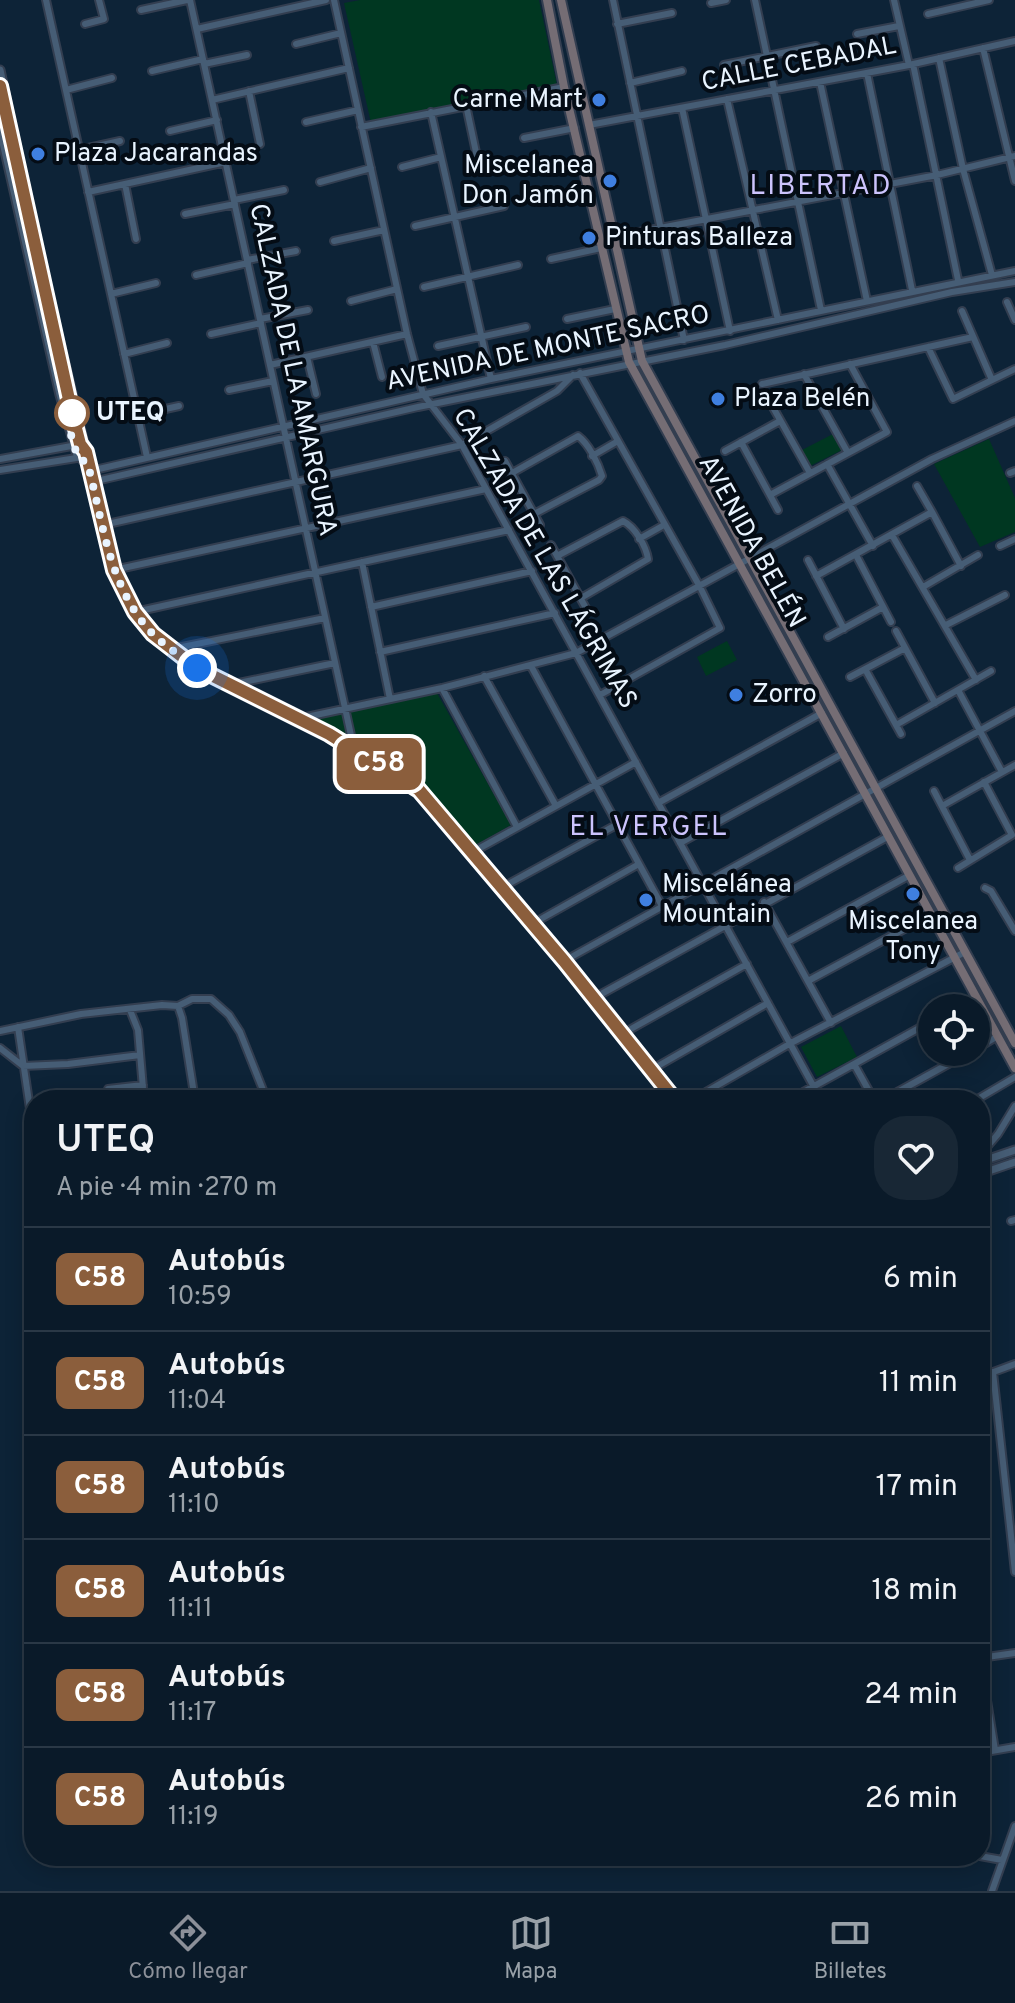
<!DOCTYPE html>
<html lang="es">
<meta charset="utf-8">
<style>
:root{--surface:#0a1a29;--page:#182735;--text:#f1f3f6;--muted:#99a1a8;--line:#2a3846;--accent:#8c9099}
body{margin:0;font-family:Overpass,sans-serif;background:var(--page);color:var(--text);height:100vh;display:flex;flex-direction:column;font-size:30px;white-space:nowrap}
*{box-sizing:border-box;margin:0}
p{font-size:26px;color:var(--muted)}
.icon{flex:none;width:44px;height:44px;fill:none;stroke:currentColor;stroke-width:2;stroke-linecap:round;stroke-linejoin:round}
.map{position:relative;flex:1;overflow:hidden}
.details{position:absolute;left:24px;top:1090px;width:966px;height:776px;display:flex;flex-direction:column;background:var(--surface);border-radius:32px;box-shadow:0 4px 20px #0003,0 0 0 2px var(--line)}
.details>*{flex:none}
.badge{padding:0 16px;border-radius:12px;font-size:28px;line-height:52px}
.buttons{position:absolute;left:918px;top:994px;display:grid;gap:16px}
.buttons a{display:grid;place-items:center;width:72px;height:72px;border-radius:50%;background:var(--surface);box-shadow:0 4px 20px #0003,0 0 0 2px var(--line);font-size:40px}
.you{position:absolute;width:40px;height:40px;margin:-20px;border:6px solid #fff;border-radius:50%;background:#1a73e8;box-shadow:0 0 0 12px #1a73e833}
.map>.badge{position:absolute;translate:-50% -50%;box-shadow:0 0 0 4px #fff}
.round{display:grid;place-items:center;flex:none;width:84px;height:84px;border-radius:32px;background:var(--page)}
.head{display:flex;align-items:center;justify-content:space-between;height:136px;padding:0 32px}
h1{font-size:38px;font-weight:600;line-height:60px}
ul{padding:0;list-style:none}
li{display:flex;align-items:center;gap:24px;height:104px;padding:0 32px;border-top:2px solid var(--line)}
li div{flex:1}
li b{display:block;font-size:30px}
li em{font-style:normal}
li .badge{min-width:88px;font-weight:700;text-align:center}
.tab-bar{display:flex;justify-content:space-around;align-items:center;height:112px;border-top:2px solid var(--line);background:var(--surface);font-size:22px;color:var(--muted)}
.tab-bar a{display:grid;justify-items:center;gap:4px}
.tab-bar .current{color:var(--accent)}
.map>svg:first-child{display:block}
</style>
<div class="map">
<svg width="1015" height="1891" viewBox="0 0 1015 1891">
<rect width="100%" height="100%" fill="#0d2337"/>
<!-- green -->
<path fill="#003721" d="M360,0h179l18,85 -186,38 -27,-120z
M833,434l9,16 -32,16 -8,-16z
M989,439l26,59v34l-35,15 -46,-83z
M727,641l10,19 -31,16 -9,-19z
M437,693l74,132 -35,20 -70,-76 -94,-50z
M841,1026l16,31 -40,20 -16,-30z"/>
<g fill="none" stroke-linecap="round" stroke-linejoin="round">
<!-- minor casing -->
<g stroke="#333e50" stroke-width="10">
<path id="minor" d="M46,0l101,457
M190,0l164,749
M334,0l73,334 16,60 39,51 359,655
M613,0l71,340
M755,0l66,310
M894,0l15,65
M711,3l15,-3
M141,10l46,-10
M928,14l61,-14
M85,24l19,-5 -5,-19
M617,24l55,-11
M197,29l129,-29
M857,34l42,-8
M296,44l45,-11
M983,48l32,133
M939,58l24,111 29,106
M204,64l43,-9
M913,64l45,216
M724,65l92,-19
M152,71l51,-12
M867,73l45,217
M820,82l47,219
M630,83l52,-12
M66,90l46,-12
M249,91l11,53
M727,99l51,221
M212,100l137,-32
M466,105l11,52
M682,108l48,223
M431,112l60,267
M306,122l52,-12
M589,125l320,-60 106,-24
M361,127l203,-40
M170,131l47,-11
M524,138l51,-10
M79,150l41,-9
M402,167l39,-10
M320,182l51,-14
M125,184l11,55
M88,192l138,-30
M537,199l51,-11
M234,200l50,-10
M185,214l50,-10
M415,226l89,-20
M613,237l324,-62 78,-19
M334,241l50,-11
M551,259l50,-11
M247,260l49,-9
M196,275l52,-12
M424,287l94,-22
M111,294l45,-11
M351,301l46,-12
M1007,302l8,18
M962,311l30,69
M260,319l48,-9
M567,319l48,-10
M211,334l50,-11
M373,342l9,35
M438,346l88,-19
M928,347l25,52 62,-30
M124,354l43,-11
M307,357l9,37
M270,365l137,-31
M580,373l120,214 20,41 -120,67
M804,374l44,79
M762,384l211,-47
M229,390l44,-9
M770,402l40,71
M138,415l41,-9
M741,442l37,68
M725,451l55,-30
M592,456l26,-15
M0,459l77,-14
M505,461l35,64
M827,464l46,82
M0,470l83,-13
M90,471l401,-92 524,-108
M512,473l66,-37c11,8 20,27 24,40l-3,4 -65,34
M1010,473l5,-2
M92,482l326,-75 307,-62 227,-53 63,-10
M917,486l15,26
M770,495l117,-63 -37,-68
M103,525l359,-80 95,-54 16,-16
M892,535l84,145
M639,539l25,-14
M551,545l36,65
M1000,546l15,-7
M856,555l35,67
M557,556l66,-35c12,6 23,25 25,38l-67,39
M808,560l36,69
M362,562l28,137
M114,570l372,-81
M816,576l116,-64 29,54
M923,587l55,-32
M371,607l161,-36
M135,612l374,-82
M946,625l59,-30
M896,631l39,72
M828,637l55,-30
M172,649l153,-31
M380,652l175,-39
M531,666l131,240
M865,669l36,65
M484,676l72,130
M850,677l55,-29
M229,685l106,-22
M442,688l75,139
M958,690l44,82
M297,719l145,-31 134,-35 356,-194 83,-38
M896,725l95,-54
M934,791l36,69
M658,803l164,-90
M942,806l73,-41
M680,843l164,-90
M471,853l165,-91
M958,868l54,-33 -28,-53
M501,888l117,-64
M985,888l6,3 24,40
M764,902l67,121
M532,924l107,-60
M787,942l123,-67
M564,961l451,-250
M808,981l124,-67
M594,998l295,-162
M178,1006l4,12 13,82
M955,1008l21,-12
M130,1010l8,20 6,70
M18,1027l16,109
M0,1031l81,-17 81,-9 16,1 14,-7h19l18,16 11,17 27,68
M622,1034l125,-70
M0,1048l23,18 45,-2 72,-9
M976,1049l22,-13
M854,1064l20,36
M651,1070l117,-67
M108,1089l35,-4
M502,1100l34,-3 3,3
M692,1100l99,-57 174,-91
M789,1100l143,-79
M883,1100l87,-48
M976,1100l39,-23
M980,1155l18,-21 17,-28
M1011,1221l4,-1
M993,1372l22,200
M980,1377l35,-13
M980,1657l15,93
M980,1658l35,-5
M980,1753l35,-6
M980,1856l22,4
M992,1891l23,-65"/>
</g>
<!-- tertiary casing -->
<g stroke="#333e50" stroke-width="11">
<path id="tertiary" d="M0,70l44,205 70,295 21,42 18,22 19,15 48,32 109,53 90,56 145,171 111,139
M0,129l60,266 17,60 11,10
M980,1162l35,-12
M980,1174l35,-12"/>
</g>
<!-- secondary casing -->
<g stroke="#333e50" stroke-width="12">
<path id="secondary" d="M547,0l17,87 65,275 386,706
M561,0l81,361 373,682"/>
</g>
<!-- minor -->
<use href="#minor" stroke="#465d75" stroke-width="6"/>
<!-- tertiary -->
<use href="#tertiary" stroke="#465d75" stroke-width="7"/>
<!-- secondary -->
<use href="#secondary" stroke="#756d74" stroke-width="8"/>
</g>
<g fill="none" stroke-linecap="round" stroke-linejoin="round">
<!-- line casing -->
<g stroke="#fff" stroke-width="18">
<path id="line" d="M0,86l72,327 8,31 6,8 28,118 21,42 18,22 44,34 132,66 90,56 145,171 111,139"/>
</g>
<!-- line -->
<use href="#line" stroke="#8b5e3c" stroke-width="12"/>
<!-- walk -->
<path stroke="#e9f4ff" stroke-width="8" stroke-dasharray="0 14.4" d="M72,413l-7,2 12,40 11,10c15,57 21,123 64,168 13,13 30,24 45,35"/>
</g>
<!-- markers -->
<g fill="#3f7fe0" stroke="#040c15" stroke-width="3">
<circle cx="599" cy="100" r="8"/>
<circle cx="38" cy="154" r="8"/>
<circle cx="610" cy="181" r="8"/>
<circle cx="589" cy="238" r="8"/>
<circle cx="718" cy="399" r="8"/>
<circle cx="736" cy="695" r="8"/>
<circle cx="913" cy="894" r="8"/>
<circle cx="646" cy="900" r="8"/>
</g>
<circle fill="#fff" stroke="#8b5e3c" stroke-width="4" cx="72" cy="413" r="16"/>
<g text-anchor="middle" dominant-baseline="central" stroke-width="8" stroke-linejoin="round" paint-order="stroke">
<!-- street labels -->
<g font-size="26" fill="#e9f4ff" stroke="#040c15">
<text transform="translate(799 65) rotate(-11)">CALLE CEBADAL</text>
<text transform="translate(548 349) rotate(-12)">AVENIDA DE MONTE SACRO</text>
<text transform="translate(292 370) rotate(78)">CALZADA DE LA AMARGURA</text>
<text transform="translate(751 542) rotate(61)">AVENIDA BELÉN</text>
<text transform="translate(544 559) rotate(60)">CALZADA DE LAS LÁGRIMAS</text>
</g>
<!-- poi labels -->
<g font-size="26" fill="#e9f4ff" stroke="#040c15" text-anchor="start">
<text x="583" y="100" text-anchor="end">Carne Mart</text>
<text x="54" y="154">Plaza Jacarandas</text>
<text x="594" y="166" text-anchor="end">Miscelanea<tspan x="594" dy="30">Don Jamón</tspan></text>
<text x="605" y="238">Pinturas Balleza</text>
<text x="734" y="399">Plaza Belén</text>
<text x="752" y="695">Zorro</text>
<text x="662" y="885">Miscelánea<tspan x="662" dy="30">Mountain</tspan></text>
<text x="913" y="922" text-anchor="middle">Miscelanea<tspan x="913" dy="30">Tony</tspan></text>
</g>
<!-- stop labels -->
<g font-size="26" font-weight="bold" fill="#e9f4ff" stroke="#040c15" text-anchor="start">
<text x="96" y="413">UTEQ</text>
</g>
<!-- neighbourhood labels -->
<g font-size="28" letter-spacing="2" fill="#ccc3fc" stroke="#040c15">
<text x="821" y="187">LIBERTAD</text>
<text x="649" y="828">EL VERGEL</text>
</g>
</g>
</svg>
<div class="buttons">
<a><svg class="icon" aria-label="locate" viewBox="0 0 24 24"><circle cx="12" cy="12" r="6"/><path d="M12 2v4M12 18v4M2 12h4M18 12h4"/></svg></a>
</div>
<div class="you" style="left:197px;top:668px"></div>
<b class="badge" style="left:379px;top:764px;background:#8b5e3c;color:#fff">C58</b>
<section class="details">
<div class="head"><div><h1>UTEQ</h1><p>A pie · 4 min · 270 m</p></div><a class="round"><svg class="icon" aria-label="heart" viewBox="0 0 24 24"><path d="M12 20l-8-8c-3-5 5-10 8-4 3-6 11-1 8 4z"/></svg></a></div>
<ul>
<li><span class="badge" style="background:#8b5e3c;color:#fff">C58</span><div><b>Autobús</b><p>10:59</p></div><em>6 min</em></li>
<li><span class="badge" style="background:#8b5e3c;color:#fff">C58</span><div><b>Autobús</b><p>11:04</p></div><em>11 min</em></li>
<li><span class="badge" style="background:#8b5e3c;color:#fff">C58</span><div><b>Autobús</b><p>11:10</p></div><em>17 min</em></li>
<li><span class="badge" style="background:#8b5e3c;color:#fff">C58</span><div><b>Autobús</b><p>11:11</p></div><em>18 min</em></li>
<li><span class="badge" style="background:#8b5e3c;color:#fff">C58</span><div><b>Autobús</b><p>11:17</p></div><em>24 min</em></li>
<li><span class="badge" style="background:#8b5e3c;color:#fff">C58</span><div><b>Autobús</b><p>11:19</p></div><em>26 min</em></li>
</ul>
</section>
</div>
<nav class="tab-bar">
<a class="current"><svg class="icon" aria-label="directions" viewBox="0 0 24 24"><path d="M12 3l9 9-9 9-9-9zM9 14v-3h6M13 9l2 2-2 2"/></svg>Cómo llegar</a>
<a><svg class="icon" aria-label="map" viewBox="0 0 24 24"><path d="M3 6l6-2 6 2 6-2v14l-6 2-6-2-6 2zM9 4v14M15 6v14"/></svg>Mapa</a>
<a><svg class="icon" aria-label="tickets" viewBox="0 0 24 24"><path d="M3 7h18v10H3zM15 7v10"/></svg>Billetes</a>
</nav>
